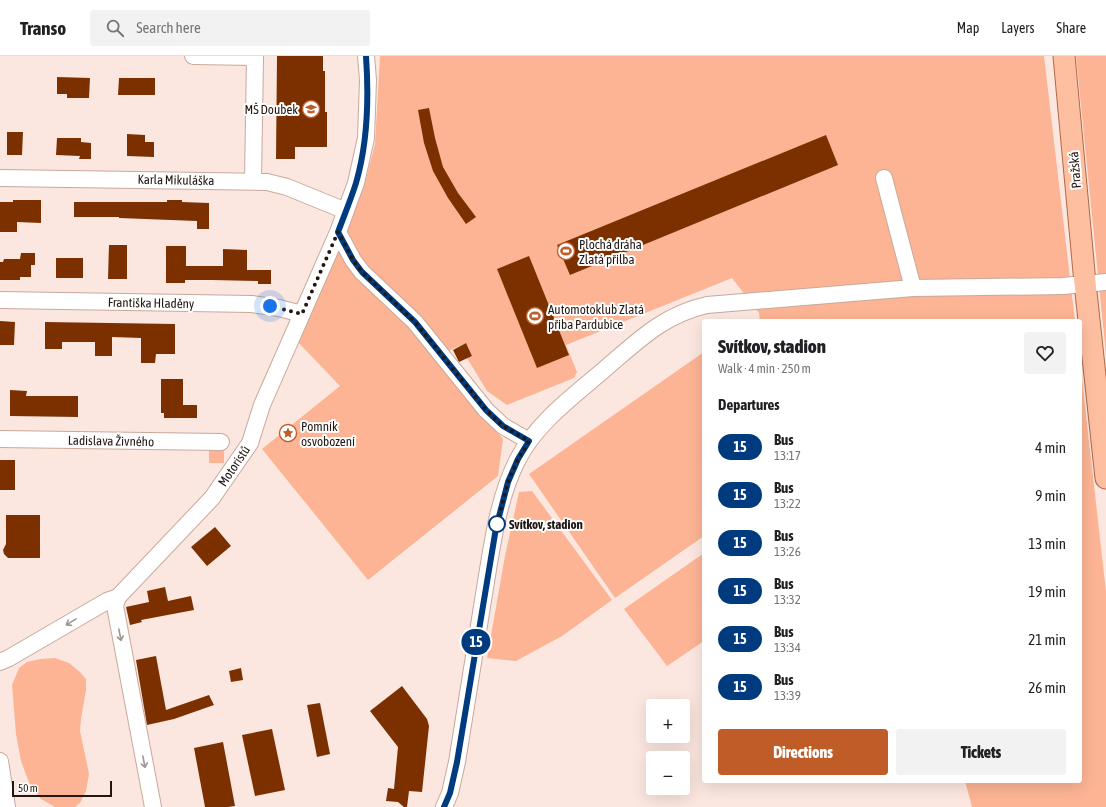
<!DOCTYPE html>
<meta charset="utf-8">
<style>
:root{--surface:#fff;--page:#f2f2f2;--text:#202124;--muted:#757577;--line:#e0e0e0;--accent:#c05c27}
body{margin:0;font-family:"Asap Condensed",sans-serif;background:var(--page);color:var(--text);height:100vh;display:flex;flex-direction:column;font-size:15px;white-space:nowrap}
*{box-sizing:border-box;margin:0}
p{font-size:13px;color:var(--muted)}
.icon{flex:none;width:22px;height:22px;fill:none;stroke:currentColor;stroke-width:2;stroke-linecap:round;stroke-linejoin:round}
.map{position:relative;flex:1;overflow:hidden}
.panel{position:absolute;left:702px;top:263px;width:380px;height:464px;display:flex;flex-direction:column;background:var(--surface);border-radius:4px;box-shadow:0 4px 16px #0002}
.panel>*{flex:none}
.badge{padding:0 8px;border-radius:13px;font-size:14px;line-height:26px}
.fabs{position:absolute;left:646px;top:643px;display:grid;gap:8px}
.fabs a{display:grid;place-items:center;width:44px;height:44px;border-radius:4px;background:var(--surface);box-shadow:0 4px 16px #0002;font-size:20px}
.scale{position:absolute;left:12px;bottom:10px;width:100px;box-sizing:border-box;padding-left:4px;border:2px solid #221713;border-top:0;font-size:11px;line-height:14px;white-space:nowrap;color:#221713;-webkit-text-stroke:3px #fff;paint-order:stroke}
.you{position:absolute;width:20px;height:20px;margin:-10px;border:3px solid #fff;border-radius:50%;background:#1a73e8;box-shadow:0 0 0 6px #1a73e833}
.map>.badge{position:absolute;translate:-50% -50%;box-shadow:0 0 0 2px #fff}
h2{padding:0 16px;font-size:15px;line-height:36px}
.round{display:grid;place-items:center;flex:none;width:42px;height:42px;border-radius:4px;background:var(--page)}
.head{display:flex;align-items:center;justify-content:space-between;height:68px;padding:0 16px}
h1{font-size:19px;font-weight:800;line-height:30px}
.button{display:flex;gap:8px;margin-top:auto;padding:8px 16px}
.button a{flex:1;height:46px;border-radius:4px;background:var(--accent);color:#fff;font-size:16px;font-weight:800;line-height:46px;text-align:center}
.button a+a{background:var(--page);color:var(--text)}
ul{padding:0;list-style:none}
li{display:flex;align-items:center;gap:12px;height:48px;padding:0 16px}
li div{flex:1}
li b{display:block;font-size:15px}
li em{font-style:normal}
li .badge{min-width:44px;font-weight:700;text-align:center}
header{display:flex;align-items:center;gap:24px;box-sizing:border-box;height:56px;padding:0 20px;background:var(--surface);border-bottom:1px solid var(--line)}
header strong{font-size:19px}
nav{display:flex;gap:22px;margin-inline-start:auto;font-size:14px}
.search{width:280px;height:36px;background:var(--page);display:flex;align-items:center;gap:10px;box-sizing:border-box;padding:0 14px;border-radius:4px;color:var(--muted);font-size:15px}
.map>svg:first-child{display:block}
</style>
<header>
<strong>Transo</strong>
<div class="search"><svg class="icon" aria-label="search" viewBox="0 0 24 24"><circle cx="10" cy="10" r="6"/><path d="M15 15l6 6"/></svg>Search here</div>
<nav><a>Map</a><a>Layers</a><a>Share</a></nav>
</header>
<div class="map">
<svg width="1106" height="751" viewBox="0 0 1106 751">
<rect width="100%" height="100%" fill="#fbe7df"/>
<!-- green -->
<path fill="#fcb494" d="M380,0h664l31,265h-315l-1,-8 -27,-35 -166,67 11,27 -3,6 -67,27 -20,-14 -20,-33 5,-2 -6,-13 -20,9 -32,-25 89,112 -5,37 -130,104 -106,-131 78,-63 -44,-46 70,-161 9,-35z
M1076,0h30v299z
M704,296v184l-89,62 -86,-124z
M1080,305l26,231v215h-134l-7,-26h115z
M209,382h15v25h-15z
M532,435l80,109 -50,36 -46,25 -29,-3 18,-102 14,-64z
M704,497v88l-37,25 -43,-57z
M55,602l14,5 11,9 6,7v11l-5,29 -1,12 9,43 -3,17 -6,12 -5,4h-20l-14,-8 -11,-14 -9,-24 -5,-27 -4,-49 7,-17 8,-6 13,-3z"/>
<!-- building -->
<path fill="#7c3000" d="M277,0h46v15h2v41h2v35h-32v12h-19z
M57,21l33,1 -1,20h-22v-4h-10z
M119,22h36v17h-37z
M429,52l6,30 8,29 15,26 18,24 -10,7 -18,-26 -15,-27 -9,-28 -6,-33z
M7,76h16l-1,23h-15z
M127,78l18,1v7h9v15l-27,-1z
M826,79l12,30 -268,110 -13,-30z
M57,82h24v4l10,1v16h-12l1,-3 -24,-1z
M13,144h28v23l-24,-1v10h-17v-30h13z
M167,144h15v2l27,1v26h-12v-8l-78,-3v-1h-45v-15h93z
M109,189h18v34h-19z
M166,190h20v20h37v-17l24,1v20h24v14h-13v-3l-46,-1h-27v3h-19z
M21,197h14v12h-4v12h-11v3h-20v-18h3l1,-3h16z
M529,200l40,99 -32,13 -40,-99z
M56,202h27v20h-27z
M0,265l15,1 -1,23h-14z
M45,266l130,2v30h-19l-1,9h-14v-25l-29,-1v19h-17v-14h-33v7h-17z
M466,287l6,13 -13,6 -6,-12z
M161,323h22v26h14v13h-33v-5h-3z
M10,334l17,1 -1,5h52v21l-68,-1z
M0,404h15v30h-15z
M6,459h34v43h-32l-4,-4 -1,-4 3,-6z
M215,471l16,19 -24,20 -16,-19z
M165,531l3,14 23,-5 3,14 -53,10 1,2 -12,3 -4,-18 23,-5 -2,-11z
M156,600l10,54 43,-15 5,10 -40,14 -27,6 -11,-65z
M241,612l2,12 -12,2 -2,-11z
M402,630l25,33 2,7 -7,66 -13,-1 -2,16h-3l-6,-5 -12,-1 2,-13 6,1 4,-42 -28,-36z
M320,647l10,51 -13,3 -10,-52z
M272,673l13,61 -30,6 -13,-61z
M223,686l12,64 -7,1h-23l-11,-59z"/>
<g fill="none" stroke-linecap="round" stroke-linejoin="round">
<!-- minor casing -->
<g stroke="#c8a99c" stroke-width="18">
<path id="minor" d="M193,0l62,1 -2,124
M0,122l267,4 20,5 59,24
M884,122l29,110
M338,176l15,28 9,12 53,50 71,88 17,16 26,15
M0,244l252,4 27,4 23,6
M0,383l221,3
M0,606l9,-4 98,-57 11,-4
M0,705l7,46
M153,751l-38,-201 3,-9 94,-99 38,-55 12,-38 76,-173 18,-49 10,-45 2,-58 -2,-24
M444,751l6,-14 7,-31c9,-58 19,-116 28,-174 7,-42 13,-91 33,-129 19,-37 57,-64 88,-91 33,-28 57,-53 101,-63l206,-17 150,-2 43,-4"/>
</g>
<!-- major casing -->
<g stroke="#b06846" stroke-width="23">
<path id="major" d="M1064,0l21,227 21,195"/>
</g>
<!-- minor -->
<use href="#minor" stroke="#fff" stroke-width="16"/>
<!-- major -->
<use href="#major" stroke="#febfa1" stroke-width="21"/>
</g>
<!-- one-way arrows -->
<defs><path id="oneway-shaft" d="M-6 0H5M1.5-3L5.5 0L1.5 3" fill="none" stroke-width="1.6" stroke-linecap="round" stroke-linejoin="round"/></defs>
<g stroke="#9c9795">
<use href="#oneway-shaft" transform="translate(71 566) rotate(149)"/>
<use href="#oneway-shaft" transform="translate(120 579) rotate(79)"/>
<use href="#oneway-shaft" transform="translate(144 706) rotate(79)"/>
</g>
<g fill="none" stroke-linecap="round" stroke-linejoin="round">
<!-- line casing -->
<g stroke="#fff" stroke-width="9">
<path id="line" d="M366,0c3,43 2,86 -10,127 -5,16 -12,33 -18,49l15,28 9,12 53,50 71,88 17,16 26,15 -11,18 -10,23 -12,46 -39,234 -7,31 -6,14"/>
</g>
<!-- line -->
<use href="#line" stroke="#003b80" stroke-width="6"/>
<!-- walk -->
<path stroke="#221713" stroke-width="4" stroke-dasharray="0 7.2" d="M270,250l32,8 36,-82 15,28 9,12 53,50 71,88 17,16 26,15 -11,18 -10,23 -12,46 1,-4"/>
</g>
<!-- icons -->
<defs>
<g id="school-ring" transform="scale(0.9)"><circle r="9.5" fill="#fff" stroke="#c05c27" stroke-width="1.5"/><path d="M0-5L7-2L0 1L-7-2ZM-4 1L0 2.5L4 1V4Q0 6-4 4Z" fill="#c05c27"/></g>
<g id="stadium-ring" transform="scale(0.9)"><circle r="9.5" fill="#fff" stroke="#c05c27" stroke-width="1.5"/><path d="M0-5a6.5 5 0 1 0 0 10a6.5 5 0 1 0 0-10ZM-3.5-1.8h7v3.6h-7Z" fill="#c05c27"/></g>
<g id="sight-ring" transform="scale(0.9)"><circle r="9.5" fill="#fff" stroke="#c05c27" stroke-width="1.5"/><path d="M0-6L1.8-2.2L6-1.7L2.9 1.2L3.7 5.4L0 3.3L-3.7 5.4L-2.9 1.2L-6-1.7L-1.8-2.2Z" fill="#c05c27"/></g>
</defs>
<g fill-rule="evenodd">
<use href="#school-ring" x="311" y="53"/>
<use href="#stadium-ring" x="566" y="195"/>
<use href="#stadium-ring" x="535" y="260"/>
<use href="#sight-ring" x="288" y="377"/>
</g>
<!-- markers -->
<circle fill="#fff" stroke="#003b80" stroke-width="2" cx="497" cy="468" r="8"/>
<g text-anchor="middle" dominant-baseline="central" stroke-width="4" stroke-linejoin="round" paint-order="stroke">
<!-- poi labels -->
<g font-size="13" fill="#221713" stroke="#fff" text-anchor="start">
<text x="298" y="53" text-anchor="end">MŠ Doubek</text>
<text x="579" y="188">Plochá dráha<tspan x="579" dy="15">Zlatá přilba</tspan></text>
<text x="548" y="253">Automotoklub Zlatá<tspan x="548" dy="15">přiba Pardubice</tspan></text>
<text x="301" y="370">Pomník<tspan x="301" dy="15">osvobození</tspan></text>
</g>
<!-- street labels -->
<g font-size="13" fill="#221713" stroke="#fff">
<text transform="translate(1075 114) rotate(-95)">Pražská</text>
<text transform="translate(176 124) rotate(1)">Karla Mikuláška</text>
<text transform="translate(151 247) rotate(1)">Františka Hladěny</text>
<text transform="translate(111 385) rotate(1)">Ladislava Živného</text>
<text transform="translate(234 410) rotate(-56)">Motoristů</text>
</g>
<!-- stop labels -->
<g font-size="13" font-weight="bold" fill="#221713" stroke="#fff" text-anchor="start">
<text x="509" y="468">Svítkov, stadion</text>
</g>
</g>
</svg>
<div class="fabs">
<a>+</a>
<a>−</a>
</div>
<div class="scale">50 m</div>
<div class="you" style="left:270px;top:250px"></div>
<b class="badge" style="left:476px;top:586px;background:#003b80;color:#fff">15</b>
<section class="panel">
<div class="head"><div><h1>Svítkov, stadion</h1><p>Walk · 4 min · 250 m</p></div><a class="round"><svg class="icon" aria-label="heart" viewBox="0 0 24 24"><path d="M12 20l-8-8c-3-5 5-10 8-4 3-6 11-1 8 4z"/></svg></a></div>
<h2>Departures</h2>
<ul>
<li><span class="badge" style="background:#003b80;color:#fff">15</span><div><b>Bus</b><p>13:17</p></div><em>4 min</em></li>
<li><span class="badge" style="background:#003b80;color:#fff">15</span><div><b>Bus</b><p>13:22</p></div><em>9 min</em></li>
<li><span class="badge" style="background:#003b80;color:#fff">15</span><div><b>Bus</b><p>13:26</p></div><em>13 min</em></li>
<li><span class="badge" style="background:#003b80;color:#fff">15</span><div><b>Bus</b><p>13:32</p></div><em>19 min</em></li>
<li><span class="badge" style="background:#003b80;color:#fff">15</span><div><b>Bus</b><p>13:34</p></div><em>21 min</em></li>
<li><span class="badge" style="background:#003b80;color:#fff">15</span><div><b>Bus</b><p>13:39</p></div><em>26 min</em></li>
</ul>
<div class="button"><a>Directions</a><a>Tickets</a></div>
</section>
</div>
